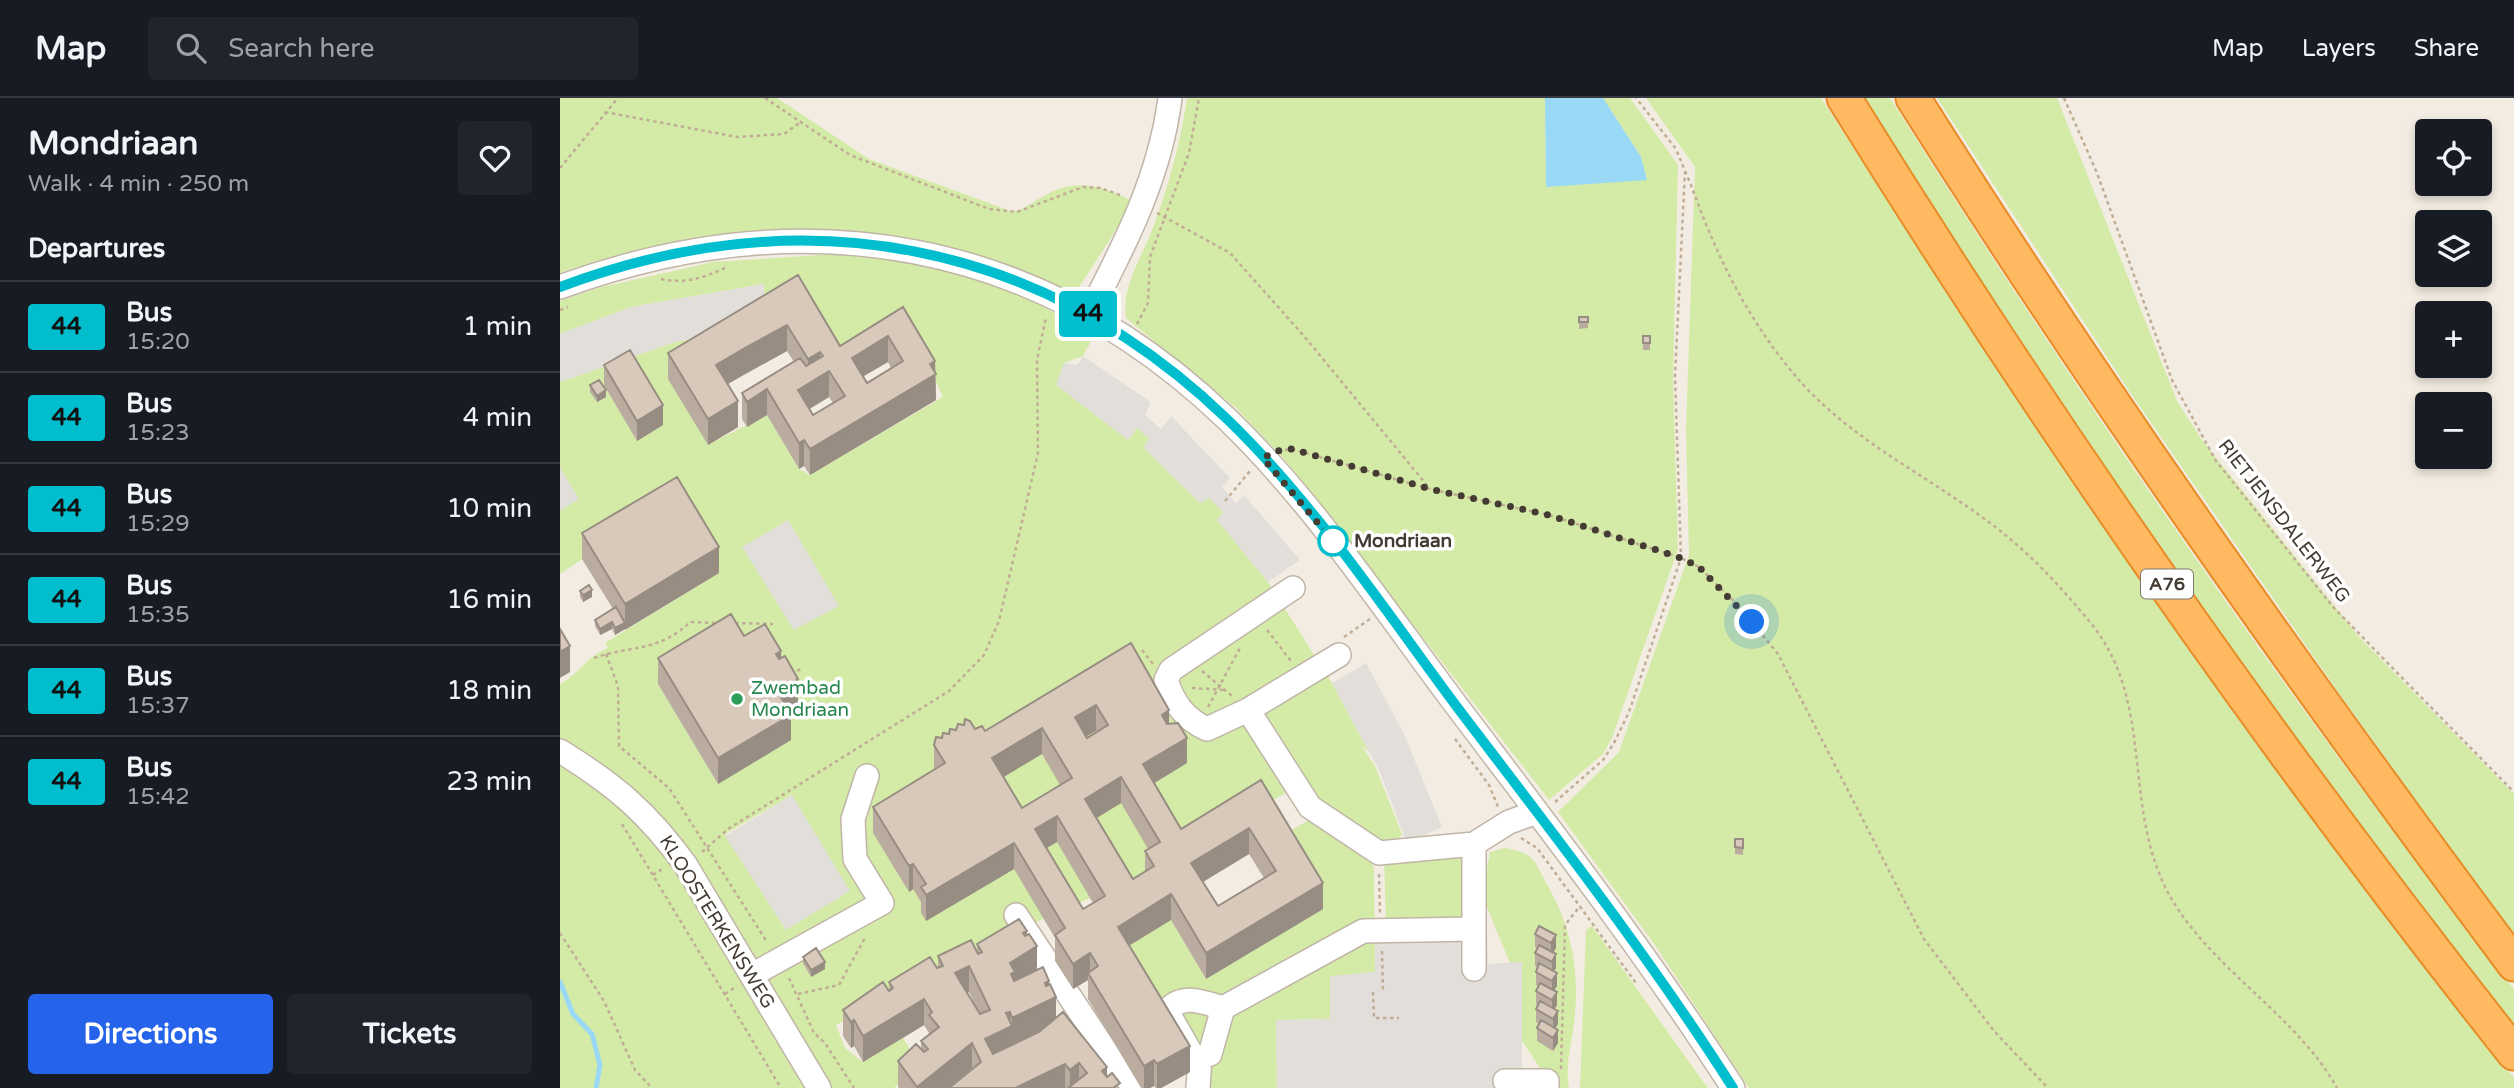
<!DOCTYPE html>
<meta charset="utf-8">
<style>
:root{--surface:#171b24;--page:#20242c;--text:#f1f3f6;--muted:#9ea1a6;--line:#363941;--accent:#2563eb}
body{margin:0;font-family:"Varela Round",sans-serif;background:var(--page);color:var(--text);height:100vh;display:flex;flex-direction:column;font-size:26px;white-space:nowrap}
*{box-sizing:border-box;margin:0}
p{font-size:23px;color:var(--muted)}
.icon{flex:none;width:38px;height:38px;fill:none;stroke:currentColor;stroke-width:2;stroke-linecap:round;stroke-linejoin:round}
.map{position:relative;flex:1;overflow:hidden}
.sheet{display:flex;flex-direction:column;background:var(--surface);width:560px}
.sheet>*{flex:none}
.badge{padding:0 14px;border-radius:5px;font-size:24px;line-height:46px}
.fabs{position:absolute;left:1855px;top:21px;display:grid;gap:14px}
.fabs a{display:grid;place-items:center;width:77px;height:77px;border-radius:7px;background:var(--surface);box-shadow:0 4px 10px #0003;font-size:35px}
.you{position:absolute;width:35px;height:35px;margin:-18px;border:5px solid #fff;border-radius:50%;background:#1a73e8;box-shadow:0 0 0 10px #1a73e833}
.map>.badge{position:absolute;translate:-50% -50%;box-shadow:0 0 0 4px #fff}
h2{padding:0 28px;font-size:26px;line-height:63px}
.round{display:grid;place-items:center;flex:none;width:74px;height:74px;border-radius:7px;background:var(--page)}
.headline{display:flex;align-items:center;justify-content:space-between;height:119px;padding:0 28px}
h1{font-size:33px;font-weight:800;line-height:52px}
.button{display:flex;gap:14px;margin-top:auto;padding:14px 28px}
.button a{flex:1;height:80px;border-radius:7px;background:var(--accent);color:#fff;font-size:28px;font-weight:800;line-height:80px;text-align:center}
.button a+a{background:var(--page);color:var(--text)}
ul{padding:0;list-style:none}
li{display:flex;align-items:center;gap:21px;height:91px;padding:0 28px;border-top:2px solid var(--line)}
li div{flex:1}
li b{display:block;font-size:26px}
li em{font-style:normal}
li .badge{min-width:77px;font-weight:700;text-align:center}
header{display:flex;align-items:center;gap:42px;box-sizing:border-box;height:98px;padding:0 35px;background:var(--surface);border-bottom:2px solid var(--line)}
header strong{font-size:33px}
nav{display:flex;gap:38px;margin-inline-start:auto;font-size:24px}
.search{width:490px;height:63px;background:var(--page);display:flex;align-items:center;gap:18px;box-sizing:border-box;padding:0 24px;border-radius:7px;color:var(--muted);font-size:26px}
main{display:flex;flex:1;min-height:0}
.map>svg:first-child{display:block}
</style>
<header>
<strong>Map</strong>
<div class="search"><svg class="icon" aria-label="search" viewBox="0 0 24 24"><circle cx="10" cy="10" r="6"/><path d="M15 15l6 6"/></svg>Search here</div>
<nav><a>Map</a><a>Layers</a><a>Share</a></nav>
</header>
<main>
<section class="sheet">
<div class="headline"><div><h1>Mondriaan</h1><p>Walk · 4 min · 250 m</p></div><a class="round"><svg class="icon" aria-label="heart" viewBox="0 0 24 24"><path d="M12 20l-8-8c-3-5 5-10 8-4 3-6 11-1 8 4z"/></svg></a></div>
<h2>Departures</h2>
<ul>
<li><span class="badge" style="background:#00becd;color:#111">44</span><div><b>Bus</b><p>15:20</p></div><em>1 min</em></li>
<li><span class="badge" style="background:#00becd;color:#111">44</span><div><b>Bus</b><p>15:23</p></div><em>4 min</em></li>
<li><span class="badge" style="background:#00becd;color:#111">44</span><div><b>Bus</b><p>15:29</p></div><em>10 min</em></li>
<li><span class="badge" style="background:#00becd;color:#111">44</span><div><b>Bus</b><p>15:35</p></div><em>16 min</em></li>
<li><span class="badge" style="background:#00becd;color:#111">44</span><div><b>Bus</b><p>15:37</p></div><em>18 min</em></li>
<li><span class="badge" style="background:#00becd;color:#111">44</span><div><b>Bus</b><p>15:42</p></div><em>23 min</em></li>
</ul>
<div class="button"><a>Directions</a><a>Tickets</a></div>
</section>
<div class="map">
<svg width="1954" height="990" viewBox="0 0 1954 990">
<rect width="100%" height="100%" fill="#f3ece2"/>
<!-- green -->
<path fill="#d4eba7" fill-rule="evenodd" d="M0,0h217l92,61 144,53c15,-4 20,-11 33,-17 32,-18 58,-8 88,7l-60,93c-39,-17 -78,-35 -120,-46 -130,-37 -268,-20 -394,24z
M627,0h358l1,89 95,-30 -38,-59h27l48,67 -5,215 5,169 -66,189 -9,16 -54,46 -263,-339 -50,-53 -110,-90c-5,-33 18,-64 28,-93 15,-41 27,-84 33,-127z
M1086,0h175c106,164 211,329 324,488 119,167 242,330 369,492v10h-765l-94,-143 -97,-133 61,-60 70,-197 -3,-125 9,-263z
M1298,0h32c193,306 401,606 624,891v48l-186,-245 -283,-403z
M1377,0h120l120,303 25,39 157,197 155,157v143l-173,-241 -210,-302z
M293,155l35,4 104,23 103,54 -12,22 -19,7 64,77 9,-12 12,10 -5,10 56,55 9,-6 15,16 -7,7 51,62 64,101 37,69 -8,-7 14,21 27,68 -4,7 -38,3 14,24 1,104 -45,47 -54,1 1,68h-72l-87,-136 53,-32 35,59 116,-70 -43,-72 34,-19 -10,-35 -159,91 -144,64 -164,87 9,23 18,14 40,-24 16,26 -25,24h-334v-404c22,-12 24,-26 48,-36l-3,-5 114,-70 -137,-14 -22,15v-192l115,-40 42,-7 -10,110 60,-30 32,54 11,6 133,-78 -12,-27 -28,-36 -63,37 -75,-59 -2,-28 -132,23 -71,27v-33l38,-13 115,-26zM171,542l67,65 -20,13 -60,66 -60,-100zM232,697l-6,135 -61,-96z
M945,750c32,5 30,16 44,40 24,42 31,88 25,136 -3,22 -9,42 -5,64h-16l-32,-49 -9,-71 -30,-73 8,-43z
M904,756l3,67 -81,3 -2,-66z
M1032,828l108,151 8,11h-128l6,-158z"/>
<!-- parking -->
<path fill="#e2dfdb" d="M204,186l1,28 -48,23 -42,7 -115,40v-48l71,-27z
M523,258l68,46 -6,13 16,14 10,-13 59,62 -8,9 14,16 8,-8 56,65 -32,22 -51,-62 6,-8 -14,-14 -9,5 -56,-55 5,-10 -12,-10 -9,12 -72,-55 8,-22 13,2z
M0,369l19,32 -19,12z
M228,422l51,86 -45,24 -52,-83z
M806,565l38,71 38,93 -35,16 -28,-73 -47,-87z
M232,697l58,96 -64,39 -61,-94z
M927,836l1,30 34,-2v126h-245l-1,-68 54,-1v-43l45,-4v-36z"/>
<!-- water -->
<path fill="#99d9f5" d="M985,0h58l38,59 6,23 -101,7z"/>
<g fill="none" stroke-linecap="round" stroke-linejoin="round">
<!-- stream -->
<path stroke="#99d9f5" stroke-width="5" d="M0,884l13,32 19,20 8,31 -4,23"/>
<!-- minor casing -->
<g stroke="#c1b5a7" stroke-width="26">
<path id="minor" d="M0,189c243,-89 479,-49 667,132 86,83 154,186 226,282 96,127 194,253 280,387
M529,216c36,-70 71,-137 81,-216
M733,490l-122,82 -5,10c8,24 19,39 41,49l41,-19 91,-55
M688,612l62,97 69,46 95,-9 35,-22 28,-10
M0,653c55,34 87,61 125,113l134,224
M914,746v125
M456,817l114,173
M192,877l130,-72 -27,-44 -2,-40 14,-43
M663,910l-13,46 -15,6 -28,-49c15,-18 36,-9 56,-3l140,-77 111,-2
M945,983h42v7
M638,990l2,-30"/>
</g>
<!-- highway casing -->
<g stroke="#e88c27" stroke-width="37">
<path id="highway" d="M1284,0c205,330 429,651 670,955
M1353,0c187,297 391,584 601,866"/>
</g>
<!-- path -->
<path stroke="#c1ad95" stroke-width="2.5" stroke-dasharray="3.5 3.5" stroke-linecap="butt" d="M205,0l85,57 139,54 28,3 66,-25 17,1 23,8
M1504,0l33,75 75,207 44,81 118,147 180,184
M45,14l132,25 47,-3 17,-12
M0,70l58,-70
M1125,73c9,20 15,40 24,60 21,52 53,107 90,149 59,67 143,102 210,158 30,25 56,54 81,84 61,74 36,169 69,251 34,87 134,135 178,215
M597,115l73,40 74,83 126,153
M101,181c24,5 42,-1 64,-11
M0,212l8,-3
M577,226l11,-21 2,-46 39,-104 10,-55
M725,352l7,-1 138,40 119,26 132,43 18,9 40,39 39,48 146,285 70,92 54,57
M665,403l25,-30
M175,525l38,1
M707,532l24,31
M784,539l26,-18
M582,552l11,14
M46,556l12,32 1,60 50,42 98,154
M34,560c38,-13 65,-6 96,-36l27,1
M642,573l30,25
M231,576l10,-5
M632,590l33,2
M648,609l32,-59
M895,641l34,46 9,22
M995,704l48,-42 11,-17 15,-31 52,-154 -6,-182 10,-205 -9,-22 -40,-51
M62,726l159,264
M961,740l16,10 99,135
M142,754l26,-23 221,-138 35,-36 15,-34 39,-168 -1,-93 9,-43
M819,776l1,39
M93,777l9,-6
M0,835l44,68 31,69 17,18
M822,853l1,41
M229,880l25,55 11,10 29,45
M813,894l1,26h25
M165,896l12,-8
M238,896l41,-9 27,-49
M1001,971l4,-144 15,-19"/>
<!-- minor -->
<use href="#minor" stroke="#fff" stroke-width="23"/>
<!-- highway -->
<use href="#highway" stroke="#ffb961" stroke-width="33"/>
</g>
<!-- wall -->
<path fill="#baada0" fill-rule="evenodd" d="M238,177l42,71 63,-39 32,54 1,39 -126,75 -6,-9 -5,3 -32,-54 -20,12 -5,-8v-26l52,-31 -7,-11 -59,33 10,43 -30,18 -40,-66v-26zM328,264l3,6 -24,15 -4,-7zM269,299l4,6 -20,12 -4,-6z
M1019,219h9v11l-9,1z
M1083,238h7v14h-7z
M44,267l59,60 -26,16 -33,-56z
M30,287l16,12 -9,5 -7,-10z
M22,435l137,40 -104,62 -3,-6 -12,6 -5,-9v-6l18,-11 -31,-50z
M20,493l12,6 -9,5 -3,-5z
M184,538l37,22 17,47 -9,6 2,29 -73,44 -60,-100v-26z
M571,545l56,120 -33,20 27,46 80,-49 62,129 -117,70 -35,-59 -42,26 61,126 -29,16h-5l-2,-2 -4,2h-9l-53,-89v-19l-15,9 -18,-28v-23l-41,-69 -88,52 -5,-8v-11l-8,-13 -4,3 -36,-59v-26l61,-37v-25l8,-7 14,-8 19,-1 10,2zM536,633l1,1 -10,6 -1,-2zM482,656l18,31 -38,23 -19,-31zM561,705l27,46 -3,2v21l-12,7 -36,-61zM497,744l36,61 -10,6 -37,-61zM689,756l15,24 -46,28 -15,-24z
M1175,741h8v16l-8,-1z
M979,828l17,22 -3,5 3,15 -2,3 3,15 -3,4 3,15 -2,4 3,15 -3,5 3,14 -5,8 -16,-10v-13l2,-4 -3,-2v-13l2,-4 -2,-1v-13l2,-5 -2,-1v-13l2,-5 -3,-1v-13l2,-5 -2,-1v-13z
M467,837l10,35 12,14 7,33 51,59 13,12h-171l23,-19v-1l-24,20h-49l-1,-1v-26l23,-12v-8l8,-6v-2l-5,-8 -61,37 -9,-16 -3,2 -8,-12v-26l46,-20v-8l49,-14v-12l39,-4v-8zM409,894l9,19 -11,-18z
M243,859l22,12 -14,8 -8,-14z"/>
<!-- shaded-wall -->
<path fill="#978d82" d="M227,227v26l-44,24 -27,16v-26l27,-16z
M328,238v26l-36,21v-25z
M260,254v25l9,-6v26l-31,19v-26l10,-6v-25z
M375,263l1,39 -126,75v-26z
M207,291v26l-20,12v-25z
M46,292v7l-9,5v-6z
M178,303v26l-30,18v-26z
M103,307v20l-26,16v-20z
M244,342v26l-5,3v-26z
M159,449v26l-94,57v-26z
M32,492v7l-9,5v-7z
M52,524v7l-12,6v-6z
M65,525v6l-10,6v-7z
M10,548v26l-10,6v-26z
M221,553v26l-5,-23z
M238,581v26l-20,13v-26z
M536,607v26l-21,12v-26z
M609,612v26l-7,-21z
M231,617v25l-73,44v-26z
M482,630v26l-50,30v-26z
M627,640v25l-44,27v-26z
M561,679v26l-36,22v-26z
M497,718v26l-22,13v-26z
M689,730v26l-58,35v-26z
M454,745v26l-88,52v-26z
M353,766v25l-4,3v-26z
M763,785v26l-117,70v-26z
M611,796v26l-53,32v-25z
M467,833v21l10,-6v26l-26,27 -1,-36 13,-30z
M996,837v13l-5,8v-13z
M530,855v25l-2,-5v7l-15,9v-25z
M996,856v14l-4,7v-13z
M265,864v7l-14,8v-7z
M409,868v26l-14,7v-26z
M997,875v13l-5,8v-13z
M489,883v20l7,-4v26l-44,21v-26l33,-35z
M997,894v13l-5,8v-13z
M364,901v26l-61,37v-26z
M998,913v13l-5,8v-13z
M450,914v15l2,-1v26l-27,13v-26l21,-26z
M294,922v26l-3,2v-26z
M998,932v13l-5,8v-13z
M412,945v25l-24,20h-31v-1z
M630,948v26l-29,16h-4v-24z
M594,962v26l-4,2h-6v-22z
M519,965v25h-9v-18z
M505,966v24h-50z
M547,969v21l-5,-17z"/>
<!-- building -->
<path fill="#d8c9ba" stroke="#978d82" stroke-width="2" fill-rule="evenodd" d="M238,177l42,71 63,-39 32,54 -5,3 6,10 -126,75 -6,-9 -5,3 -32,-54 -20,13 -5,-9 58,-35 6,8 17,-10 -3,-4 -12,7 -21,-34 -44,24 -27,16 22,36 -30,18 -40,-66zM328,238l15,25 -36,22 -15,-25zM269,273l16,25 -32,19 -15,-25z
M1019,219h9v5h-9z
M1083,238h7v7h-7z
M70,252l33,55 -26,16 -33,-56z
M39,282l7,10 -9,6 -7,-11z
M117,379l42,70 -94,57 -43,-71z
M29,487l3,5 -9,5 -3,-4z
M56,509l9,16 -10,5 -3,-6 -12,7 -5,-9z
M171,516l13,22 21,-12 16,27 -5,3 3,5 6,-3 13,23 -20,13 13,23 -73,43 -60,-100z
M0,531l10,17 -10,6z
M571,545l38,67 -7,5 5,9 11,-1 9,15 -44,26 38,65 80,-49 62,103 -117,70 -35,-59 -53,33 72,119 -33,18 -3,-4 -10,6 -56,-93 10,-7 -8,-13 -17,11 -18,-29 10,-7 -51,-85 -88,52 -5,-8 5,-3 -13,-20 -4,2 -36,-59 72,-44 -11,-18 2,-8 6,1 1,-5 6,1 1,-5 6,1 2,-6 6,1 1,-6 5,2 5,8 7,-3 3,5zM536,607l12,20 -21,13 -12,-21zM482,630l30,50 -50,30 -30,-50zM561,679l39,65 -15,9 9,15 -21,13 -48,-80zM497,718l48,80 -22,13 -48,-80zM689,730l27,43 -58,35 -27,-43z
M1175,741h8v9l-8,-1z
M459,821l8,12 -4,2 2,3 4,-2 8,12 -27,17 5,9 -4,2 3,7 29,-14 6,14 -4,2 1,3 4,-2 6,13 -44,21 -2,-6 -4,1 6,13 -27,13 8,15 46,-22 24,-20 44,55 -5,4 5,6 5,-4 8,10 -7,5h-45l19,-15 -8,-10 -9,7 -5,-6 -50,24h-66l32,-26 -9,-19 -55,44 -19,-26 18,-17 8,8 4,-3 -7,-8 18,-14 -10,-12 3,-3 -8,-13 -61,37 -9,-16 -3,2 -8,-12 40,-28 6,9 4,-3 -4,-6 41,-25 7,11 6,-2 -5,-10 33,-16 7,14 4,-2 -5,-8zM409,868l21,44 -10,4 -25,-41z
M979,828l17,9 -5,8 -16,-9z
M979,847l17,9 -4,8 -17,-9z
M256,850l9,14 -14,8 -8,-13z
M979,865l18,10 -5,8 -16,-9z
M980,885l17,9 -5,8 -16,-9z
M980,903l18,10 -5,8 -17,-10z
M981,922l17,10 -5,8 -16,-10z"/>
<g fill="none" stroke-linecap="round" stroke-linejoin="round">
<!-- line casing -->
<g stroke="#fff" stroke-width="16">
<path id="line" d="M0,189c242,-91 480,-48 667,132 88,85 157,190 230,288 95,125 192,249 276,381"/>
</g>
<!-- line -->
<use href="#line" stroke="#00becd" stroke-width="10"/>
<!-- walk -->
<path stroke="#443b32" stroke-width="7" stroke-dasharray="0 12.6" d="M773,443l-70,-83 14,-7 15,-2 138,40 119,26 132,43 18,9 53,55"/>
</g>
<!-- markers -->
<circle fill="#fff" stroke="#00becd" stroke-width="3.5" cx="773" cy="443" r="14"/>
<circle fill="#2e9e5b" stroke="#fff" stroke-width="2.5" cx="177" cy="601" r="7"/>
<g text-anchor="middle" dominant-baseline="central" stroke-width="7" stroke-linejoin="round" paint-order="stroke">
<!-- shield labels -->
<rect fill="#fff" stroke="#7c7670" stroke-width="2" x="1581" y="471.5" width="52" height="29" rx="5"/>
<g font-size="18" font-weight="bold" fill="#443b32">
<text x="1607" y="486">A76</text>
</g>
<!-- street labels -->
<g font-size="19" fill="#443b32" stroke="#fff">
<text transform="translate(1724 423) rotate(52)">RIETJENSDALERWEG</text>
<text transform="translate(157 824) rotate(58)">KLOOSTERKENSWEG</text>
</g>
<!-- stop labels -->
<g font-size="19" font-weight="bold" fill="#443b32" stroke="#fff" text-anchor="start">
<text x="794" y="443">Mondriaan</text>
</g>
<!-- leisure labels -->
<g font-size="19" fill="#27864d" stroke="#fff" text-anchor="start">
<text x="191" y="590">Zwembad<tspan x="191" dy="22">Mondriaan</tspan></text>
</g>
</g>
</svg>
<div class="fabs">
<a><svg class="icon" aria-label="locate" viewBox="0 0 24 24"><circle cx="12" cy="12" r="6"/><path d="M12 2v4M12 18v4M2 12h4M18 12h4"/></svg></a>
<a><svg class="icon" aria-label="layers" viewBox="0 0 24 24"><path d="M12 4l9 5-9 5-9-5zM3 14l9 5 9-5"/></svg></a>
<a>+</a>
<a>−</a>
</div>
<div class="you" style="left:1192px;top:524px"></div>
<b class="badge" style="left:528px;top:216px;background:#00becd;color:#111">44</b>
</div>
</main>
